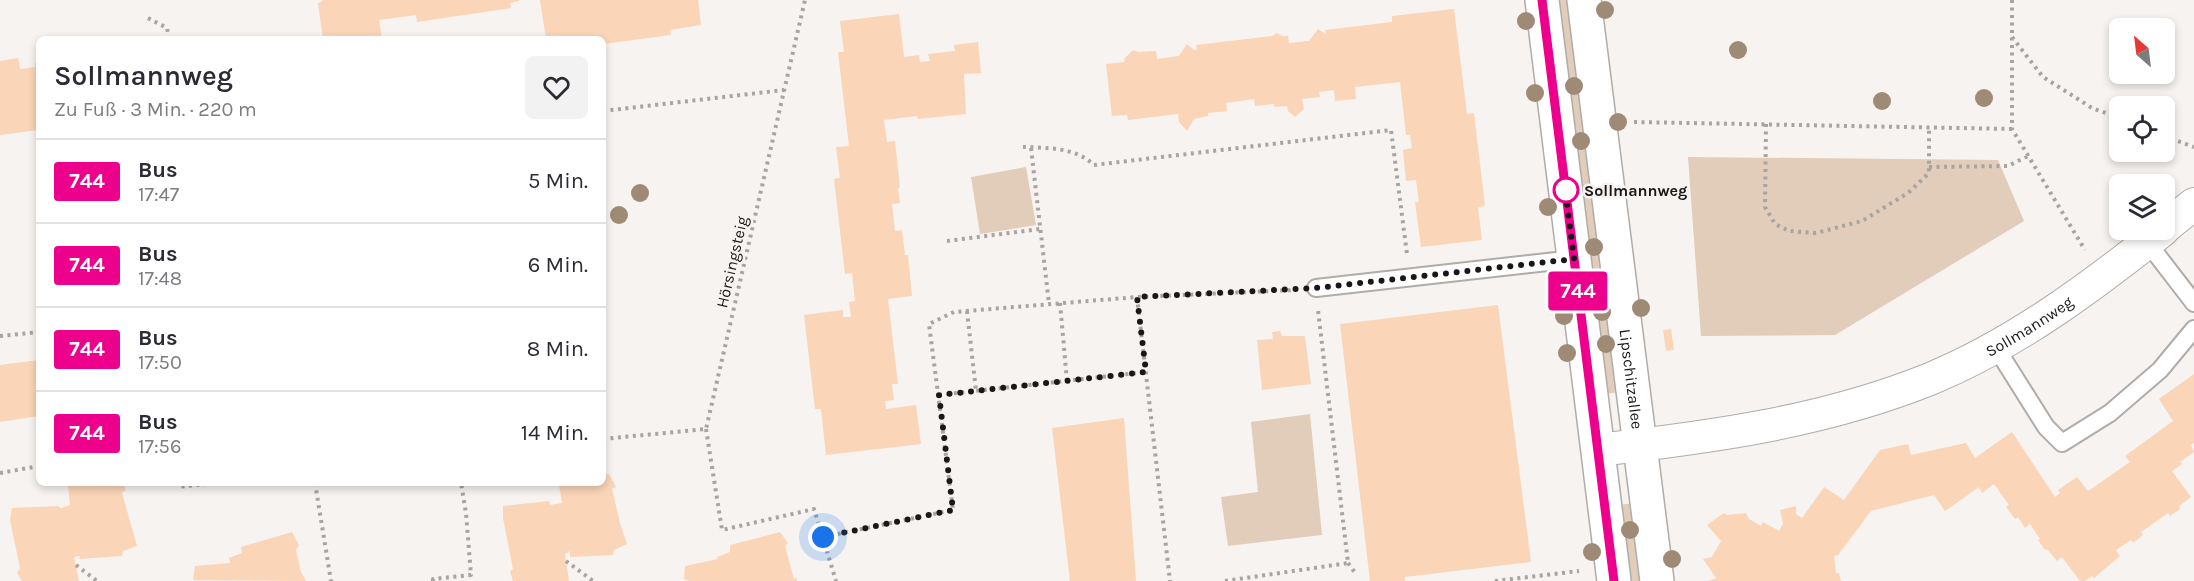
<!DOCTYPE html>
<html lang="de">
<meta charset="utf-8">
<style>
:root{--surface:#fff;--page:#f2f2f3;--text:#2b2b33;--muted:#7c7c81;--line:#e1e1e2}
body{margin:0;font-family:Karla,sans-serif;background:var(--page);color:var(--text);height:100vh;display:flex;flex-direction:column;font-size:22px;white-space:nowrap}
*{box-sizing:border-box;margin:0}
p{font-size:20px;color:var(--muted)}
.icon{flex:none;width:33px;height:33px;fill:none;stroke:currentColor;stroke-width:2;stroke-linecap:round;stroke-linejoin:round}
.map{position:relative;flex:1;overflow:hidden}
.panel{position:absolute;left:36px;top:36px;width:570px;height:450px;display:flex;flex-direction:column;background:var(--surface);border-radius:9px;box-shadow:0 3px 9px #0003}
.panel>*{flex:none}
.badge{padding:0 12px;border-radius:4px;font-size:21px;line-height:39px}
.needle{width:39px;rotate:332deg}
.tools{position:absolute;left:2109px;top:18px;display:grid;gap:12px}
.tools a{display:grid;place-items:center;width:66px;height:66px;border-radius:9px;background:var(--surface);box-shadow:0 3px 9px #0003;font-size:30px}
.you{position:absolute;width:30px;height:30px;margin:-15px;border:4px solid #fff;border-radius:50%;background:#1a73e8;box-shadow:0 0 0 9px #1a73e833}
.map>.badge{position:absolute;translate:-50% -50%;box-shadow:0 0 0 3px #fff}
.round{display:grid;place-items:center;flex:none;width:63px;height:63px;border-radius:9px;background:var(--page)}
.head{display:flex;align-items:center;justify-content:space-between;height:102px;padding:0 18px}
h1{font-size:28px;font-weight:600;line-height:45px}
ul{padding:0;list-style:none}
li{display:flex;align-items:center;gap:18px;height:84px;padding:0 18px;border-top:2px solid var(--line)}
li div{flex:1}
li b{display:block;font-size:22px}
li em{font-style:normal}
li .badge{min-width:66px;font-weight:700;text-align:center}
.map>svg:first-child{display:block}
</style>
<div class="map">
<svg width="2194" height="581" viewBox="0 0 2194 581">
<rect width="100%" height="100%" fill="#f6f3f0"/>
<!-- green -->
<path fill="#e2ccba" d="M1556,0h14l49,392 -14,2z
M1688,157l310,3 26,61 -189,114 -134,1z
M1026,167l10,58 -56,9 -9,-57z
M1310,414l12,121 -94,11 -7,-49 37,-5 -7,-70z
M1633,503l9,78h-14l-9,-76z"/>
<!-- building -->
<path fill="#fad5b8" d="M322,0h197v1l-9,2 1,5 -94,14 -1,-7 -37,5 3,19h-59l-5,-36 4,-1z
M540,0h158l3,25 -31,5 1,5 -68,9v-5h-57z
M1454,9l13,105 7,-1 11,93 -7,1 4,33 -61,7 -6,-45h4l-3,-22 -10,1 -3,-31 9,-2 -2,-13h-4l-6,-53 -45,5 1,12 -21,2 -1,-11 -15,2 1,5 -18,2 2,10 -9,8 -7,-6 -1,-5 -13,1v-3l-19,2 -1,-7 -28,4 1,8 -19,2v3l-14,3 -7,12 -8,-9 -1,-8 -50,6 -1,-5 -15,1 -6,-52 19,-2 -1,-3 9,-9 5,2 18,-1 1,8 22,-3 8,-12 7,6h3l-1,-5 76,-9 5,-3 5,3h6l1,7 20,-2 9,-12 8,5 -1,-4 67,-8v-6z
M899,14l5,43 15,-2 1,7 10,-1 -2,-7 27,-3 -1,-6 24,-3 3,31 -17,1 2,40 -48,5 -1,-3 -33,4 3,22 8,-1 5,47h-2l2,15 -8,1 3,27 7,-1 3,25h3l4,41 -24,3 10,85h-6l2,16 -9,1 1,8 30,-4 5,39 -95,11 -5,-46h-6l-11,-94 39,-5v7h8l-2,-15 6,-1 -3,-28 -7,1 -11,-95 6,-1 -4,-31 13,-1 -11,-94h6l-4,-31z
M18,58l2,11 15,-2v-4l4,-1v68l-39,5v-74z
M1498,305l33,257 -126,15v4h-35l-30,-257z
M1671,329l3,21 -8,1 -3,-21z
M1280,331l2,5h23l6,48 -49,6 -5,-50 16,-1 -1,-7z
M39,360v56l-39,6v-57z
M2194,374v69l-3,2 3,7 -14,10 2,2 -10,7 19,26 -12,9 1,3 -10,7 -2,-3 -27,19 2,3 -10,8 -2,-3 -15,10 4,6 -26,22 -2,-2 -7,5h-5l-18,-24 -5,4 -10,-12 -2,1 -7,-10 2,-1 -10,-15 -5,4 -7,-11 -3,2 -9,-12 3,-2 -15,-21 -12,9 -3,-6 -34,24 -11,-16 -63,16 -33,44 -4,1 2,17h3l2,8h-133l8,-3 -13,-19 9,-2 9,-16 -14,-16 17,-12 3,2 19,-2 3,6 12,7 2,-4 16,9 4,-7 -3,-14 16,-4v8l6,4 22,-31 20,13 36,-50 28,-6 3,11 55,-12 9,15 37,-26 43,65 5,-4 -2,-3 19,-13 11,14 42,-29 -5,-6 48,-35 -14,-22z
M1124,418l12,163h-66l-18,-153z
M609,474l7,13 -4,2 8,34 7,21 -13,6 -1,5 -43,2v-6l-5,3 4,27h-56l-3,-10 3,-2 -10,-51v-12l46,-5 1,4 12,-2 -3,-18 44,-2v-8z
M87,483h36l3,7 -4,3 15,53 -14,5 -1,5 -43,3 1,-3 -6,1 5,24h-57l-5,-8 3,-5 -10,-48 2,-12 46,-2 3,2 9,-3 -2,-19z
M292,532l7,13 -3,5 5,22 5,9 -113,-1 2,-14 35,-3 -1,-5 13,-5 -1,-6z
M780,532l8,11 -3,3 9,33 3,-1v3h-107l-6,-2 1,-13 33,-7 -1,-2 13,-5v-7z"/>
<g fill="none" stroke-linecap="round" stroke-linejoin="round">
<!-- service casing -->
<g stroke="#afacaa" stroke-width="20">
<path id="service" d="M2147,242l47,61
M1316,288l258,-29
M1995,346l51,81 16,16 48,-30 50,-43 34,-41"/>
</g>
<!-- minor casing -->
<g stroke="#afacaa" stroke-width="34">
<g id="minor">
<path d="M2164,228l30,-24"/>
<path id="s1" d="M1598,450c114,-13 225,-28 332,-71 85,-35 161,-92 233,-149"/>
</g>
</g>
<!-- tertiary casing -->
<g stroke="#afacaa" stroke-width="36">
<g id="tertiary">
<path d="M1542,0l72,581"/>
<path id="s2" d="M1584,0l73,581"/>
</g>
</g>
<!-- path -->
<path stroke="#a7a4a2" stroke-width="4" stroke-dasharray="3 4.5" stroke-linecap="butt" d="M2012,0v129l73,121
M148,18l19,10 2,11
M2012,37l31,40 49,31 28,10
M603,111l181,-21
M1634,122l378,7
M1766,124l-1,83 10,17 14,7 27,2 46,-12 46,-28 21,-20v-46
M2164,136l30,11
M1023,147c24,1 52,0 71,18l297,-35 16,124
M1031,148l18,156
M1929,167l79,-1 20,-10
M947,241l93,-12
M1137,297l33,284
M1060,303l7,78
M967,311l9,80
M0,336l39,-4
M939,395l207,-23
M706,429l16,101 92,-21 22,72
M603,439l103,-10 99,-429
M0,473l39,-7
M178,483v4l38,-4
M315,483l16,98
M823,537l130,-27 -24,-186 25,-12 183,-15 157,-7
M566,561l27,20
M1348,563l8,11
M76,565l21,16
M433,581v-2l38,-4 -5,-62 -5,-30
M1225,581l123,-18 -30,-253
M1495,581l84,-10"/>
<!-- service -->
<use href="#service" stroke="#fff" stroke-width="16"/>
<!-- minor -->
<use href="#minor" stroke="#fff" stroke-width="32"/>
<!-- tertiary -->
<use href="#tertiary" stroke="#fff" stroke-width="33"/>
</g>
<!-- trees -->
<g fill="#9f8a76">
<circle cx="1605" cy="10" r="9"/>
<circle cx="1526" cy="21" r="9"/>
<circle cx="1738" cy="50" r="9"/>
<circle cx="1574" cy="86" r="9"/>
<circle cx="1535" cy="93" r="9"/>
<circle cx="1984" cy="98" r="9"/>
<circle cx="1882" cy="101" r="9"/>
<circle cx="1618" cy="122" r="9"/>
<circle cx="1581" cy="141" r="9"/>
<circle cx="640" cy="193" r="9"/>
<circle cx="1548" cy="207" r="9"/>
<circle cx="619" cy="215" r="9"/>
<circle cx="1594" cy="247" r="9"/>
<circle cx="1598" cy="280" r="9"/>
<circle cx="1641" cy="308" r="9"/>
<circle cx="1602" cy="312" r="9"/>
<circle cx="1564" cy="316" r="9"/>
<circle cx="1606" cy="344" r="9"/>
<circle cx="1567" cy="353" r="9"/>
<circle cx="1630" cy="530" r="9"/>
<circle cx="1592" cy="552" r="9"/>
<circle cx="1672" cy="559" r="9"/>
</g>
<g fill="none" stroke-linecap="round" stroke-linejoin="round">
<!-- line casing -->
<g stroke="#fff" stroke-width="14">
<path id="line" d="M1542,0l72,581"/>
</g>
<!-- line -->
<use href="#line" stroke="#ec008c" stroke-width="9"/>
<!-- walk -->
<path stroke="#191817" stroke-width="6" stroke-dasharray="0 10.8" d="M823,537l130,-27 -14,-115 207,-23 -9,-75 179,-9 258,-29 -9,-71 1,2"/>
</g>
<!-- markers -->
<circle fill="#fff" stroke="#ec008c" stroke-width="3" cx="1566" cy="190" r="12"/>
<g text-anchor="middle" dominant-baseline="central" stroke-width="5" stroke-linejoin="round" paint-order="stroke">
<!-- stop labels -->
<g font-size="16" font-weight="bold" fill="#191817" stroke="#f6f3f0" text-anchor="start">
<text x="1584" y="190">Sollmannweg</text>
</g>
<!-- street labels -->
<g font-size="16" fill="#191817" stroke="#f6f3f0">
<text transform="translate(732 262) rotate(-77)">Hörsingsteig</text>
<text stroke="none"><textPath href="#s1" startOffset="453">Sollmannweg</textPath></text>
<text stroke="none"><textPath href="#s2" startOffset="382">Lipschitzallee</textPath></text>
</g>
</g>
</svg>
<div class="tools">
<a><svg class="needle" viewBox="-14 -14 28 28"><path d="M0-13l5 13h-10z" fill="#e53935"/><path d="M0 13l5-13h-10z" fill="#7c7c81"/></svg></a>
<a><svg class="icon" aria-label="locate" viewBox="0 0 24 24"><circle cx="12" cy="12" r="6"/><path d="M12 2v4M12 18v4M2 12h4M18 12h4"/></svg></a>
<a><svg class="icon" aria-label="layers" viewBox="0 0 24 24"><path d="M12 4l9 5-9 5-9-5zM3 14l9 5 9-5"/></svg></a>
</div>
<div class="you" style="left:823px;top:537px"></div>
<b class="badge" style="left:1578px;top:291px;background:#ec008c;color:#fff">744</b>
<section class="panel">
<div class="head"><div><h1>Sollmannweg</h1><p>Zu Fuß · 3 Min. · 220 m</p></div><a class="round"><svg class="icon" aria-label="heart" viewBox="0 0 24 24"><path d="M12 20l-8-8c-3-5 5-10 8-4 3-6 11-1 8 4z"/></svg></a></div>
<ul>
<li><span class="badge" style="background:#ec008c;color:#fff">744</span><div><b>Bus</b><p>17:47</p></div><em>5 Min.</em></li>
<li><span class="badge" style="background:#ec008c;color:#fff">744</span><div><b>Bus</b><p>17:48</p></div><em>6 Min.</em></li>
<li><span class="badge" style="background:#ec008c;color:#fff">744</span><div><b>Bus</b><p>17:50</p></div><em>8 Min.</em></li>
<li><span class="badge" style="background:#ec008c;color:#fff">744</span><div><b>Bus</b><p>17:56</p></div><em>14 Min.</em></li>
</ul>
</section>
</div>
